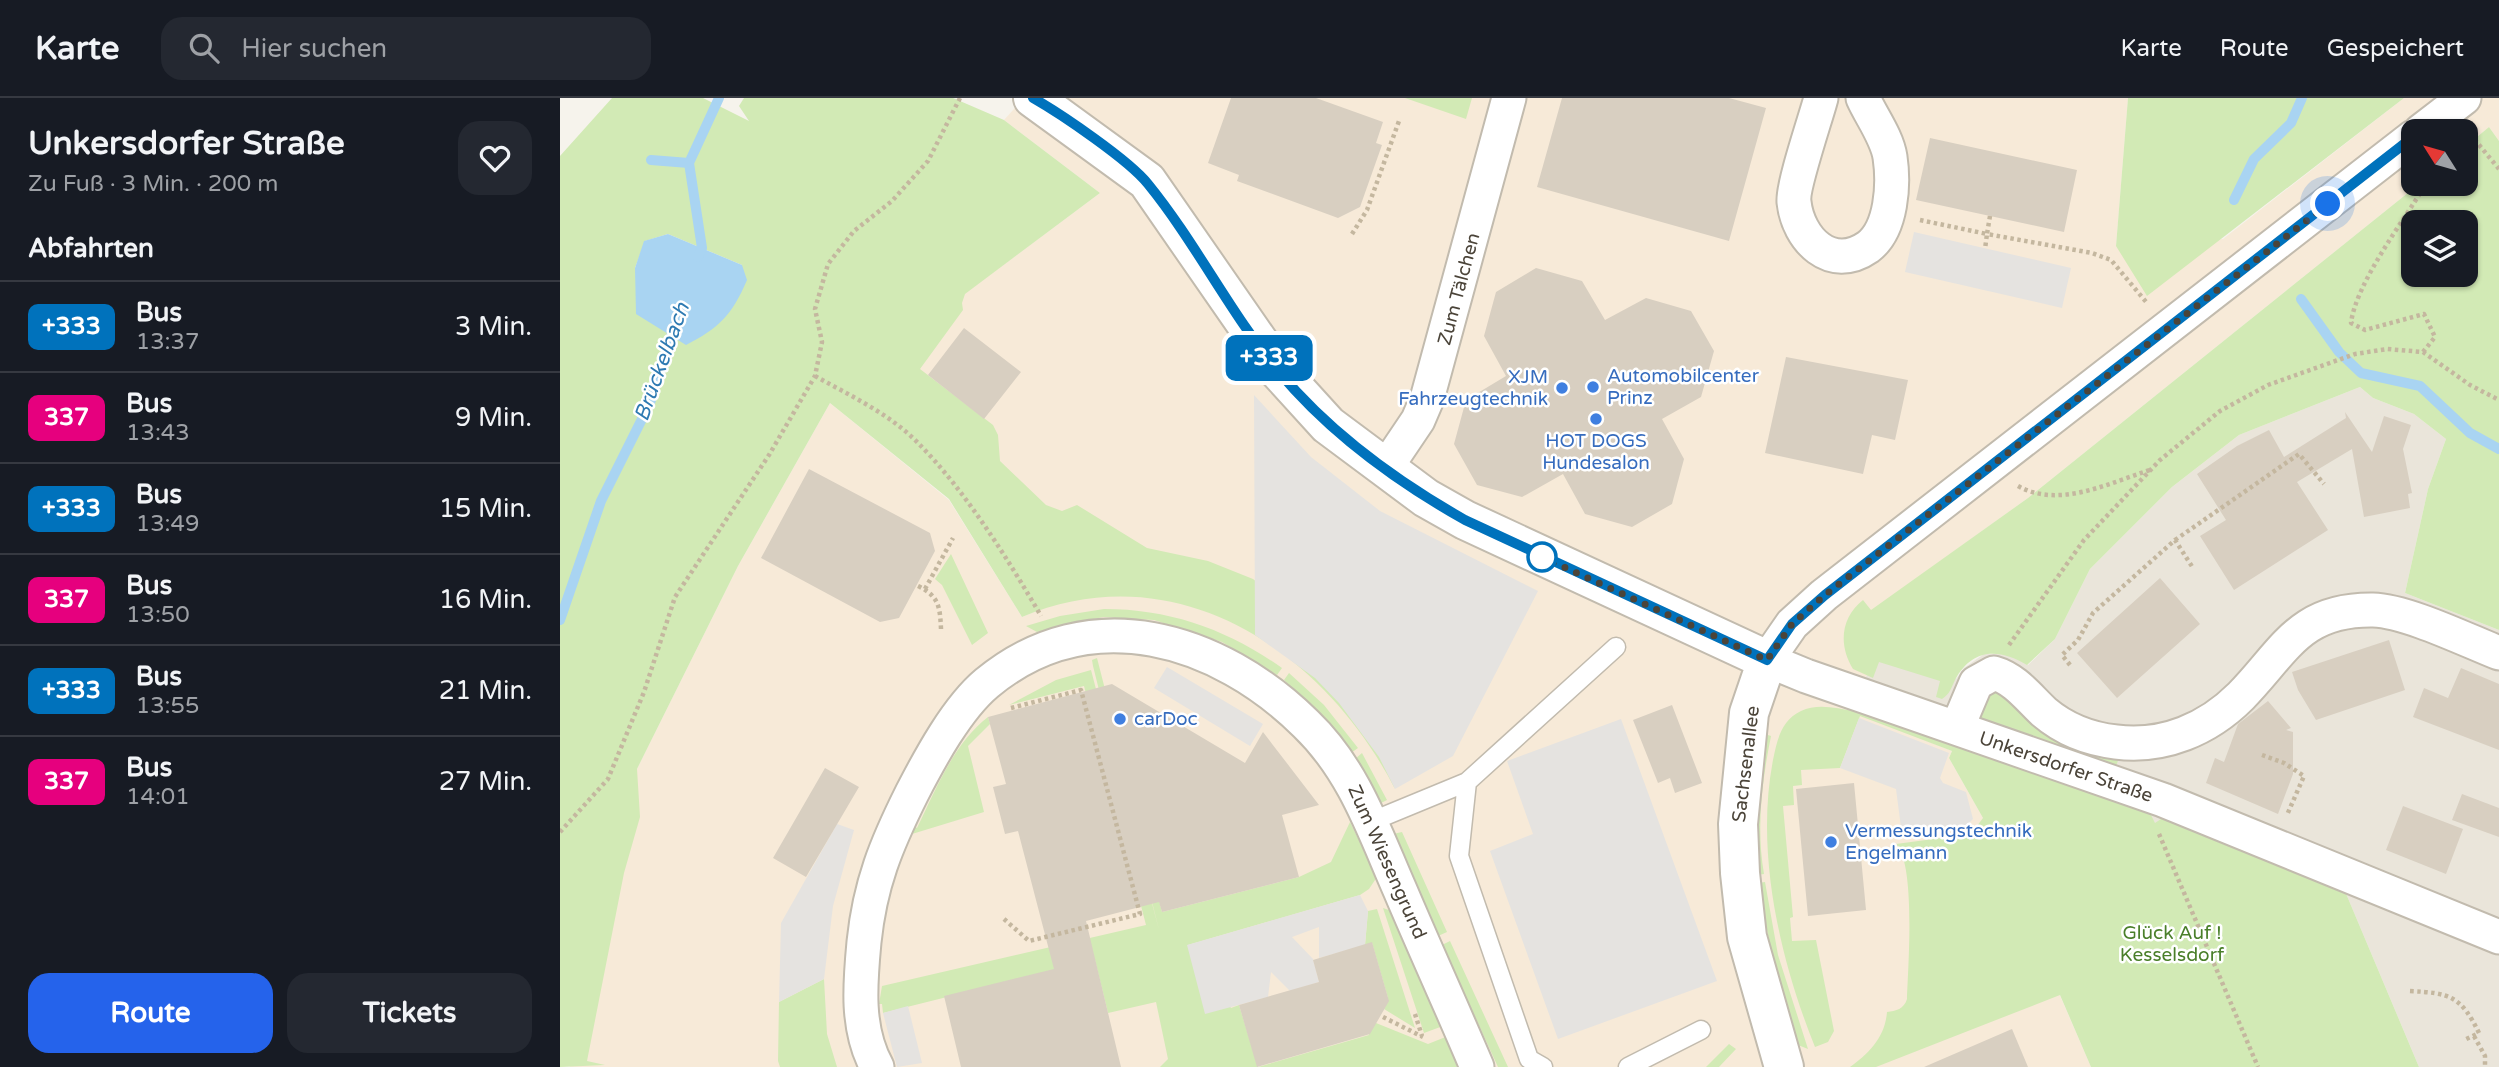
<!DOCTYPE html>
<html lang="de">
<meta charset="utf-8">
<style>
:root{--surface:#171b24;--page:#242831;--text:#f1f3f6;--muted:#9ea1a6;--line:#363941;--accent:#2563eb}
body{margin:0;font-family:"Varela Round",sans-serif;background:var(--page);color:var(--text);height:100vh;display:flex;flex-direction:column;font-size:26px;white-space:nowrap}
*{box-sizing:border-box;margin:0}
p{font-size:23px;color:var(--muted)}
.icon{flex:none;width:38px;height:38px;fill:none;stroke:currentColor;stroke-width:2;stroke-linecap:round;stroke-linejoin:round}
.map{position:relative;flex:1;overflow:hidden}
.sheet{display:flex;flex-direction:column;background:var(--surface);width:560px}
.sheet>*{flex:none}
.badge{padding:0 14px;border-radius:10px;font-size:24px;line-height:46px}
.needle{width:46px;rotate:307deg}
.buttons{position:absolute;left:1841px;top:21px;display:grid;gap:14px}
.buttons a{display:grid;place-items:center;width:77px;height:77px;border-radius:14px;background:var(--surface);box-shadow:0 2px 5px #0004;font-size:35px}
.you{position:absolute;width:35px;height:35px;margin:-18px;border:5px solid #fff;border-radius:50%;background:#1a73e8;box-shadow:0 0 0 10px #1a73e833}
.map>.badge{position:absolute;translate:-50% -50%;box-shadow:0 0 0 4px #fff}
h2{padding:0 28px;font-size:26px;line-height:63px}
.round{display:grid;place-items:center;flex:none;width:74px;height:74px;border-radius:21px;background:var(--page)}
.overview{display:flex;align-items:center;justify-content:space-between;height:119px;padding:0 28px}
h1{font-size:33px;font-weight:700;line-height:52px}
.cta{display:flex;gap:14px;margin-top:auto;padding:14px 28px}
.cta a{flex:1;height:80px;border-radius:21px;background:var(--accent);color:#fff;font-size:28px;font-weight:700;line-height:80px;text-align:center}
.cta a+a{background:var(--page);color:var(--text)}
ul{padding:0;list-style:none}
li{display:flex;align-items:center;gap:21px;height:91px;padding:0 28px;border-top:2px solid var(--line)}
li div{flex:1}
li b{display:block;font-size:26px}
li em{font-style:normal}
li .badge{min-width:77px;font-weight:700;text-align:center}
header{display:flex;align-items:center;gap:42px;box-sizing:border-box;height:98px;padding:0 35px;background:var(--surface);border-bottom:2px solid var(--line)}
header strong{font-size:33px}
nav{display:flex;gap:38px;margin-inline-start:auto;font-size:24px}
.search{width:490px;height:63px;background:var(--page);display:flex;align-items:center;gap:18px;box-sizing:border-box;padding:0 24px;border-radius:21px;color:var(--muted);font-size:26px}
main{display:flex;flex:1;min-height:0}
.map>svg:first-child{display:block}
</style>
<header>
<strong>Karte</strong>
<div class="search"><svg class="icon" aria-label="search" viewBox="0 0 24 24"><circle cx="10" cy="10" r="6"/><path d="M15 15l6 6"/></svg>Hier suchen</div>
<nav><a>Karte</a><a>Route</a><a>Gespeichert</a></nav>
</header>
<main>
<section class="sheet">
<div class="overview"><div><h1>Unkersdorfer Straße</h1><p>Zu Fuß · 3 Min. · 200 m</p></div><a class="round"><svg class="icon" aria-label="heart" viewBox="0 0 24 24"><path d="M12 20l-8-8c-3-5 5-10 8-4 3-6 11-1 8 4z"/></svg></a></div>
<h2>Abfahrten</h2>
<ul>
<li><span class="badge" style="background:#0072bc;color:#fff">+333</span><div><b>Bus</b><p>13:37</p></div><em>3 Min.</em></li>
<li><span class="badge" style="background:#e6007e;color:#fff">337</span><div><b>Bus</b><p>13:43</p></div><em>9 Min.</em></li>
<li><span class="badge" style="background:#0072bc;color:#fff">+333</span><div><b>Bus</b><p>13:49</p></div><em>15 Min.</em></li>
<li><span class="badge" style="background:#e6007e;color:#fff">337</span><div><b>Bus</b><p>13:50</p></div><em>16 Min.</em></li>
<li><span class="badge" style="background:#0072bc;color:#fff">+333</span><div><b>Bus</b><p>13:55</p></div><em>21 Min.</em></li>
<li><span class="badge" style="background:#e6007e;color:#fff">337</span><div><b>Bus</b><p>14:01</p></div><em>27 Min.</em></li>
</ul>
<div class="cta"><a>Route</a><a>Tickets</a></div>
</section>
<div class="map">
<svg width="1939" height="969" viewBox="0 0 1939 969">
<rect width="100%" height="100%" fill="#f6f3ec"/>
<!-- residential -->
<path fill="#eae5da" d="M1800,289l13,11 41,16 32,25 -18,50 -23,104 94,37v437h-80l-77,-183 -187,-60 -301,-113 19,-54 83,22 8,-11 20,-14h25l19,11 27,-26 35,-70 82,-82 67,-52z"/>
<!-- commercial -->
<path fill="#f7ead8" d="M464,0h1104l-12,148 107,-7 181,-141h95v43l-10,-14 -23,19v-15h-53v53h6l-391,314 -160,115 5,44 -19,54 98,40 -3,7 34,60 108,249h-1521l67,-298 101,-203 92,-163 119,97 73,117 31,-13 -187,-237 234,-174 -96,-73z"/>
<!-- green -->
<path fill="#d2eab5" fill-rule="evenodd" d="M52,0h91l46,23 -10,-15 5,-8h209l51,22 96,73 -135,101 -3,9 1,7 -43,59 73,56 5,10 2,26 46,44 16,6 15,-6 70,43 61,13 45,18 102,77 40,133c-71,-138 -218,-237 -373,-172l-73,-118 -119,-96 -92,163 -101,203 3,48 -16,56 -37,188 18,4 -45,2v-911zM108,136l74,31 -107,3 10,-27z
M845,0h67l-6,21z
M1568,0h276l-257,198 -31,-50z
M1929,29l10,14v489l-94,-37 23,-104 18,-50 -32,-25 -41,-16 -13,-11 -121,48 -67,52 -82,82 -35,70 -28,26c-28,-17 -55,-17 -72,15 -4,8 -5,14 -13,19l-6,-2 4,-16 -61,-19 -6,16 -20,-9c-15,-24 -12,-52 10,-69l8,10 157,-112 391,-314h47v-38zM1853,124h53v53h-53z
M391,456l37,79 -16,12 -30,-60 -7,-6z
M544,511c67,0 124,21 178,59l-5,7 -55,-33 -68,-22 -51,-3 -66,15 -11,-6 34,-10z
M537,560l65,254 137,-35 32,-15 19,-40 27,55 -8,12 -9,6 -172,50 43,63 8,-3 19,62 111,-32 -2,-7 9,-5 52,21 20,-8 9,31h-297l8,-8 -12,-57 -48,11 -13,-53 -212,53 -1,-9h-3l3,-18 264,-61 -62,-239 -75,19 47,-25 35,-10 68,260 -66,-264 -1,-6z
M729,575l35,32 34,43 -7,5 -34,-42 -33,-31z
M1429,589l131,68 -5,14 -133,-49 -2,-3z
M1295,608l295,107 5,10 15,-10 172,71 77,183h-328l-31,-72 -184,72h-26c18,-13 35,-29 37,-55 9,-1 17,-3 20,-13 1,-31 9,-135 -11,-155l75,-10 12,-16 -34,-60 3,-7 -92,-35 -20,52 -39,2 1,15 -9,1 1,19 -11,1 10,111 -3,1 2,23 24,-1 18,91 -6,11 -13,5c-35,-87 -60,-194 -42,-287 4,-19 8,-40 28,-49 16,-8 36,-3 53,0z
M428,619l2,7 -22,22 16,66 -72,22 1,-9 4,3c19,-39 37,-85 71,-111z
M1205,636l6,2c-9,45 -15,91 -7,138l-7,1 -3,-24z
M802,655l25,47 -8,4 -24,-45z
M842,734l45,100 -9,4 -45,-102z
M1205,784l13,73 30,94 -10,-4 -22,-68 -18,-94z
M823,810l9,3 51,115 -19,7z
M817,811l38,119 -31,-19 4,-11 -16,-55 -7,2 3,-34z
M890,843l58,126h-10l-56,-122z
M264,881l3,55 10,33h-57l-2,-6 1,-59z
M1169,946l7,5 -17,18h-13z"/>
<!-- parking -->
<path fill="#e5e3e0" d="M1354,134l157,36 -9,40 -157,-36z
M694,297l57,62 69,54 158,80 -85,165 -58,33 -16,-32 -40,-54 -24,-25 -60,-43z
M607,569l96,57 -13,22 -96,-58z
M1299,620l90,35 -9,25 3,5 23,9 7,27 -8,8 -63,8 -6,-46 -56,-21z
M1061,621l96,262 -159,58 -68,-188 43,-17 -26,-73z
M277,726l17,6 -21,76 -9,73 -45,23 2,-79z
M800,797l8,16 -3,34 -46,13v-31l-27,10 21,22 6,23 -29,9 -19,-19 -3,25 -63,17 -18,-69z
M348,908l14,57 -25,4 -14,-54z"/>
<!-- water -->
<path fill="#a9d4f2" d="M108,136l74,31 5,15c-15,35 -28,48 -61,65l-50,-31 -1,-46 9,-27z"/>
<g fill="none" stroke-linecap="round" stroke-linejoin="round">
<!-- stream -->
<path stroke="#a9d4f2" stroke-width="10" d="M91,62l38,3
M1674,102l20,-41 37,-36 11,-25
M138,159l4,-9 -13,-85 30,-65
M1741,201l38,53 22,21 59,13 50,47 29,16
M0,522l41,-119 49,-98 25,-79"/>
</g>
<!-- building -->
<path fill="#d8cfc1" d="M671,0h85l67,24 -7,21 6,2 -22,62 -22,11 -101,-37 2,-6 -31,-12z
M1002,0h167l37,10 -37,133 -192,-54z
M1370,40l147,32 -13,62 -148,-32z
M976,170l46,13 23,39 41,-22 45,13 23,40 -13,46 -39,22 22,40 -12,45 -40,23 -47,-13 -22,-40 -41,23 -45,-12 -23,-41 12,-44 40,-24 -22,-40 12,-44z
M404,230l57,44 -37,47 -56,-44z
M1226,259l122,23 -13,60 -23,-5 -9,39 -98,-21z
M1785,314l27,40 12,-36 27,9 -8,24 9,44 -4,1 2,14 -46,9 -12,-68 -55,33 31,48 -94,60 -34,-54 26,-16 -29,-46 40,-28 32,-16 15,27 62,-39z
M249,371l121,64 5,18 -36,67 -19,4 -119,-64z
M1600,480l40,46 -83,74 -40,-45z
M1829,542l16,50 -89,30 -18,-30 -6,-18z
M1901,570l38,16v66l-86,-33 11,-29 24,10z
M552,586l133,79 18,-31 56,73 -37,10 17,62 -137,35 -3,-10 -73,19 35,146h-160l-17,-71 110,-27 -36,-138 -13,3 -12,-47 13,-3 -18,-67z
M1708,603l23,27 -5,2 7,2v42l-15,40 -72,-31 9,-25 9,4 14,-38z
M1112,607l30,78 -27,10 -5,-15 -12,5 -25,-63z
M265,670l34,19 -53,90 -33,-19z
M1294,685l12,127 -58,6 -12,-127z
M1902,696l37,14v29l-47,-17z
M1843,708l60,23 -17,45 -60,-24z
M812,844l17,59 -19,33 -113,33 -18,-62 80,-23 -6,-22z
M1452,931l16,38h-104z"/>
<g fill="none" stroke-linecap="round" stroke-linejoin="round">
<!-- service casing -->
<g stroke="#c2bbae" stroke-width="21">
<path id="service" d="M907,684l-8,74 70,203 14,8
M810,724l97,-40 149,-135
M1068,969l73,-37"/>
</g>
<!-- minor casing -->
<g stroke="#c2bbae" stroke-width="37">
<path id="minor" d="M1261,0c-5,19 -29,89 -27,104 4,37 37,71 74,45 24,-18 26,-63 22,-90 -3,-20 -19,-41 -27,-59
M1861,33l43,-33
M1853,39l-589,458 -32,29 -25,36 39,16 357,124 336,137
M825,371l33,-49 9,-21 82,-301
M1397,630l19,-45 18,-10c21,6 34,24 50,39 20,17 46,27 72,30 48,6 92,-13 125,-46 44,-45 58,-87 132,-86 34,1 93,30 126,43
M317,969c-21,-38 -17,-83 -13,-125 6,-58 22,-97 48,-149 18,-35 45,-85 75,-110 103,-85 232,-45 319,41 48,46 68,107 94,166 25,59 52,118 77,177"/>
</g>
<!-- tertiary casing -->
<g stroke="#c2bbae" stroke-width="42">
<path id="tertiary" d="M473,0l114,83 131,189 50,55 98,73 39,22 302,140 -18,53 -11,111 2,49 7,64 37,130"/>
</g>
<!-- path -->
<path stroke="#c4b79f" stroke-width="4.5" stroke-dasharray="3.5 3.5" stroke-linecap="butt" d="M1910,36l29,35
M1430,118l-3,18 105,19 19,7 36,43
M1360,122l67,14 -2,15
M792,136l15,-24 32,-89
M1863,254l12,-15 -11,-23 -59,16 -14,-7c5,-40 53,-103 75,-139
M255,278c34,19 75,38 103,67 46,46 90,116 123,173
M1458,388c41,23 91,-3 132,-16
M1615,442l124,-86 25,30
M358,488c21,10 22,21 23,43
M365,491l28,-51
M1449,547l75,-105 76,-80 60,-49 48,-26 87,-31 32,-5 36,3 47,33 29,15
M1510,567l-8,-10 16,-15 15,-27 82,-73 18,28
M1702,657l22,8 20,13 -17,39
M0,734l48,-53 36,-87 31,-95 94,-142 46,-79 7,-34 -7,-33 13,-45 26,-33 38,-30 36,-40 32,-63
M1599,736l99,233
M444,821l25,22 111,-27 -59,-224 -70,18
M1850,893c40,2 51,5 69,42l-15,7
M855,916l7,22
M823,919l40,20
M1914,938l11,20v11"/>
<!-- service -->
<use href="#service" stroke="#fff" stroke-width="18"/>
<!-- minor -->
<use href="#minor" stroke="#fff" stroke-width="33"/>
<!-- tertiary -->
<use href="#tertiary" stroke="#fff" stroke-width="38"/>
</g>
<g fill="none" stroke-linecap="round" stroke-linejoin="round">
<!-- line casing -->
<g stroke="#fff" stroke-width="16">
<path id="line" d="M473,0c28,16 96,62 115,86 48,59 82,129 131,188 51,61 117,109 186,148l302,140 25,-36 33,-29 588,-458"/>
</g>
<!-- line -->
<use href="#line" stroke="#0072bc" stroke-width="10"/>
<!-- walk -->
<path stroke="#4b4439" stroke-width="7" stroke-dasharray="0 12.6" d="M982,459l225,103 25,-36 33,-29 503,-391"/>
</g>
<!-- markers -->
<g fill="#3f7fe0" stroke="#fff" stroke-width="2.5">
<circle cx="1033" cy="289" r="7"/>
<circle cx="1002" cy="290" r="7"/>
<circle cx="1036" cy="321" r="7"/>
<circle cx="560" cy="621" r="7"/>
<circle cx="1271" cy="744" r="7"/>
</g>
<circle fill="#fff" stroke="#0072bc" stroke-width="3.5" cx="982" cy="459" r="14"/>
<g text-anchor="middle" dominant-baseline="central" stroke-width="5" stroke-linejoin="round" paint-order="stroke">
<!-- street labels -->
<g font-size="19" fill="#4b4439" stroke="#fff">
<text transform="translate(899 191) rotate(-75)">Zum Tälchen</text>
<text transform="translate(1186 666) rotate(-83)">Sachsenallee</text>
<text transform="translate(1506 669) rotate(19)">Unkersdorfer Straße</text>
<text transform="translate(827 764) rotate(66)">Zum Wiesengrund</text>
</g>
<!-- shop labels -->
<g font-size="19" fill="#366cbe" stroke="#fff" text-anchor="start">
<text x="1047" y="278">Automobilcenter<tspan x="1047" dy="22">Prinz</tspan></text>
<text x="988" y="279" text-anchor="end">XJM<tspan x="988" dy="22">Fahrzeugtechnik</tspan></text>
<text x="1036" y="343" text-anchor="middle">HOT DOGS<tspan x="1036" dy="22">Hundesalon</tspan></text>
<text x="574" y="621">carDoc</text>
<text x="1285" y="733">Vermessungstechnik<tspan x="1285" dy="22">Engelmann</tspan></text>
</g>
<!-- park labels -->
<g font-size="19" fill="#4a7f2a" stroke="#fff">
<text x="1612" y="835">Glück Auf !<tspan x="1612" dy="22">Kesselsdorf</tspan></text>
</g>
<!-- water labels -->
<g font-size="21" font-style="italic" fill="#2e7ab2" stroke="#fff">
<text transform="translate(102 264) rotate(-70)">Brückelbach</text>
</g>
</g>
</svg>
<div class="buttons">
<a><svg class="needle" viewBox="-14 -14 28 28"><path d="M0-13l5 13h-10z" fill="#e53935"/><path d="M0 13l5-13h-10z" fill="#9ea1a6"/></svg></a>
<a><svg class="icon" aria-label="layers" viewBox="0 0 24 24"><path d="M12 4l9 5-9 5-9-5zM3 14l9 5 9-5"/></svg></a>
</div>
<div class="you" style="left:1768px;top:106px"></div>
<b class="badge" style="left:709px;top:260px;background:#0072bc;color:#fff">+333</b>
</div>
</main>
